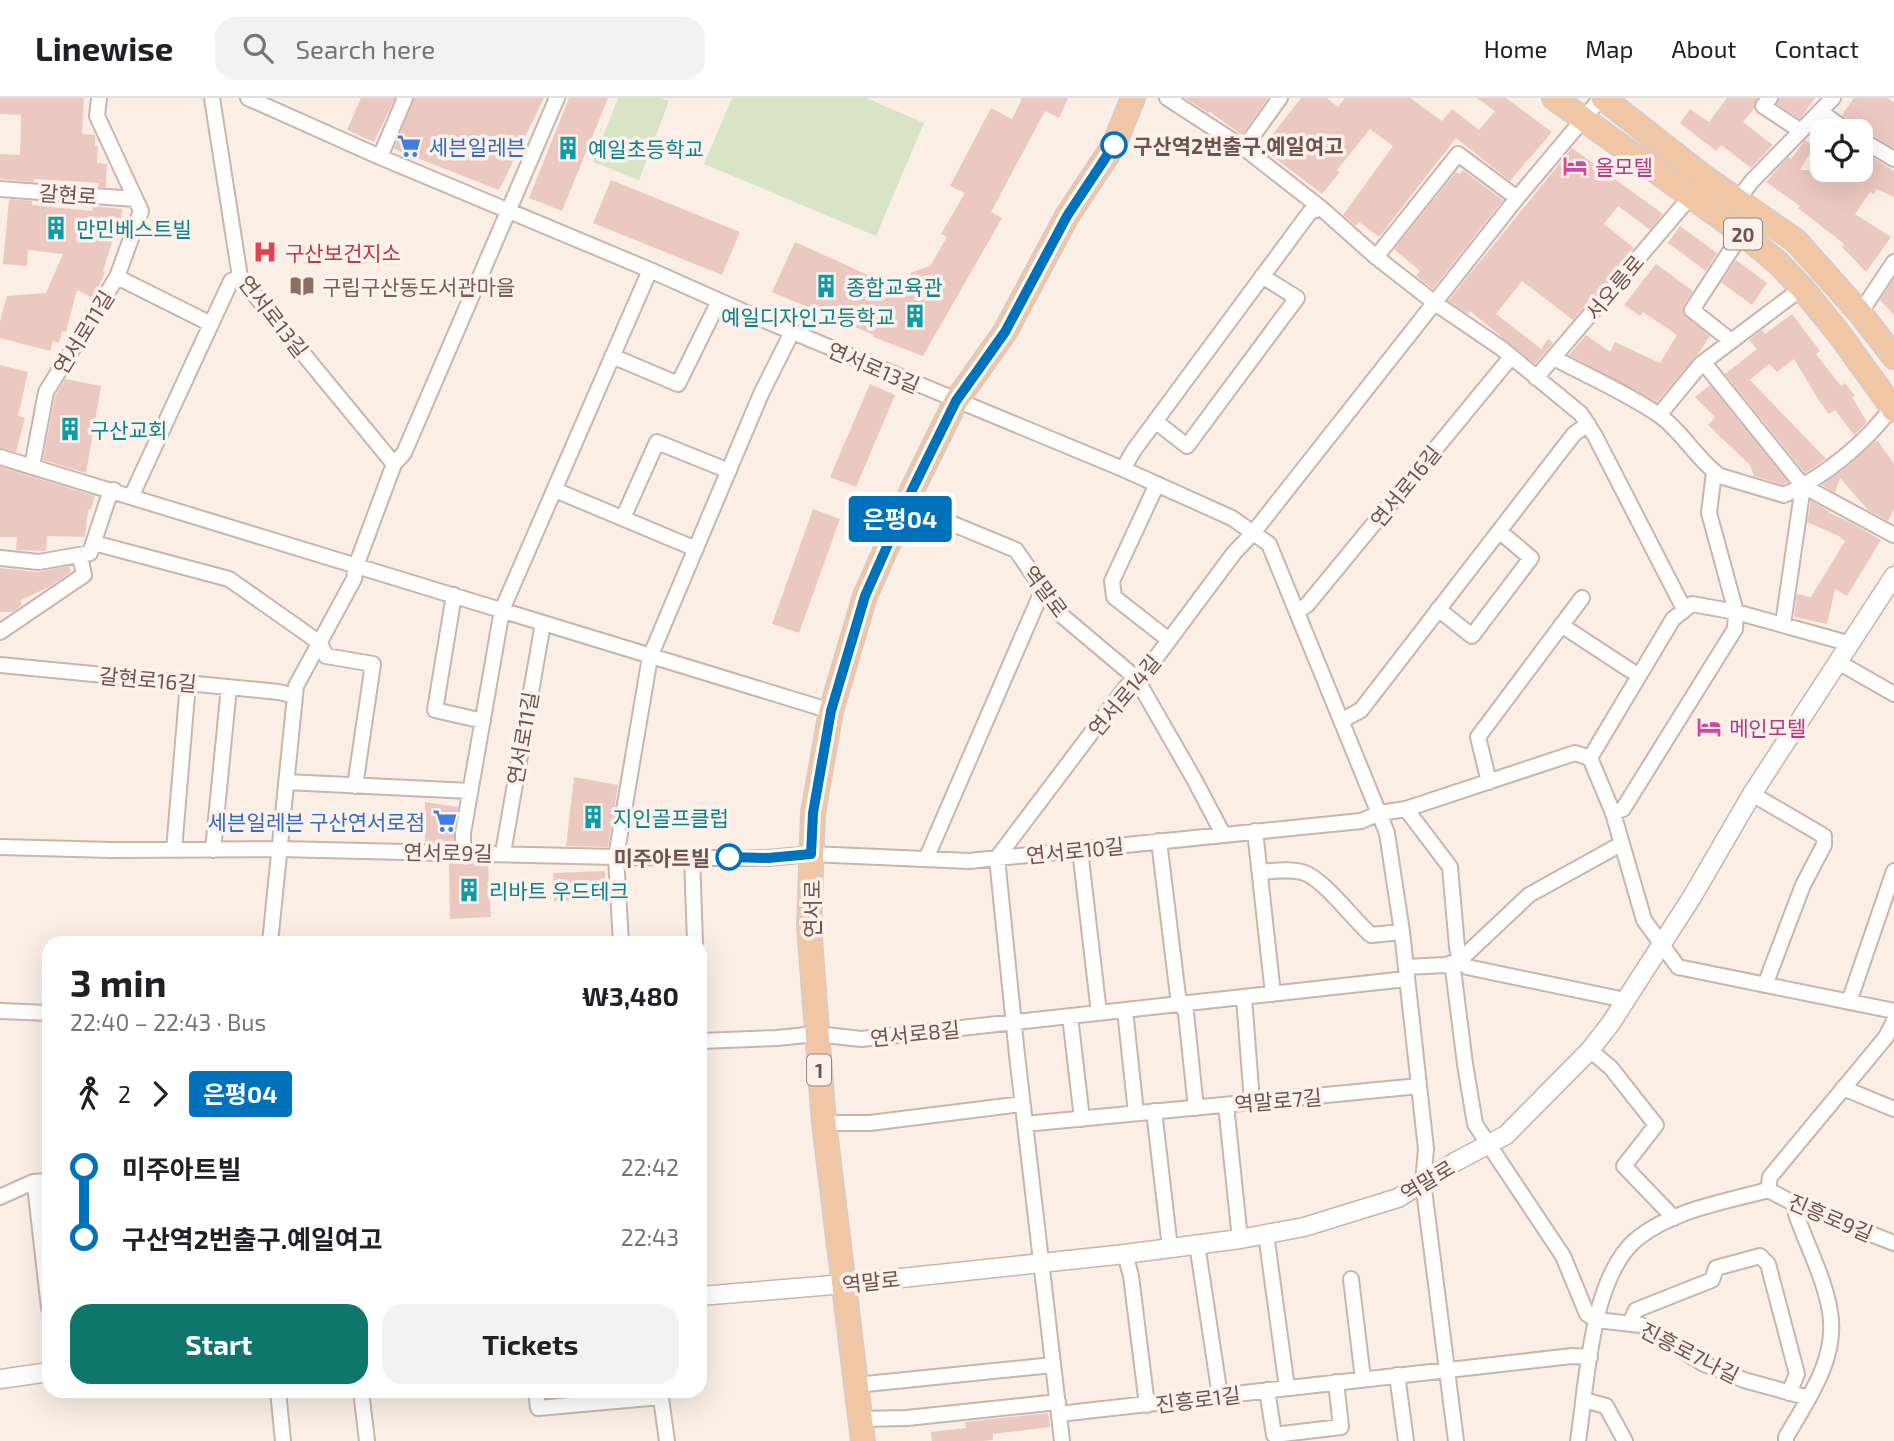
<!DOCTYPE html>
<meta charset="utf-8">
<style>
:root{--surface:#fff;--page:#f2f2f2;--text:#202124;--muted:#757577;--line:#e0e0e0;--accent:#0f766e}
body{margin:0;font-family:"Exo 2","Noto Sans KR",sans-serif;background:var(--page);color:var(--text);height:100vh;display:flex;flex-direction:column;font-size:26px;white-space:nowrap}
*{box-sizing:border-box;margin:0}
p{font-size:23px;color:var(--muted)}
.icon{flex:none;width:38px;height:38px;fill:none;stroke:currentColor;stroke-width:2;stroke-linecap:round;stroke-linejoin:round}
.map{position:relative;flex:1;overflow:hidden}
.panel{position:absolute;left:42px;top:838px;width:665px;height:462px;display:flex;flex-direction:column;background:var(--surface);border-radius:21px;box-shadow:0 7px 28px #0002}
.panel>*{flex:none}
.badge{padding:0 14px;border-radius:5px;font-size:24px;line-height:46px}
.tools{position:absolute;left:1810px;top:21px;display:grid;gap:14px}
.tools a{display:grid;place-items:center;width:63px;height:63px;border-radius:14px;background:var(--surface);box-shadow:0 7px 28px #0002;font-size:35px}
.map>.badge{position:absolute;translate:-50% -50%;box-shadow:0 0 0 4px #fff}
.legs{display:flex;align-items:center;gap:10px;height:77px;padding:0 28px;font-size:23px}
.legs p{margin-inline-start:auto}
.head{display:flex;align-items:center;justify-content:space-between;height:119px;padding:0 28px}
h1{font-size:38px;font-weight:700;line-height:52px}
.button{display:flex;gap:14px;margin-top:auto;padding:14px 28px}
.button a{flex:1;height:80px;border-radius:21px;background:var(--accent);color:#fff;font-size:28px;font-weight:700;line-height:80px;text-align:center}
.button a+a{background:var(--page);color:var(--text)}
ul{padding:0 28px;list-style:none}
li{display:flex;align-items:center;gap:24px;height:70px;font-size:26px}
li i{display:grid;place-items:center;width:10px;height:100%;margin:0 9px;background:currentColor}
li i::after{content:'';width:18px;height:18px;margin:-9px;border:5px solid;border-radius:50%;background:var(--surface)}
li p{margin-inline-start:auto}
li:first-child i{background:linear-gradient(#0000 50%,currentColor 0)}
li:last-child i{background:linear-gradient(currentColor 50%,#0000 0)}
header{display:flex;align-items:center;gap:42px;box-sizing:border-box;height:98px;padding:0 35px;background:var(--surface);border-bottom:2px solid var(--line)}
header strong{font-size:33px}
nav{display:flex;gap:38px;margin-inline-start:auto;font-size:24px}
.search{width:490px;height:63px;background:var(--page);display:flex;align-items:center;gap:18px;box-sizing:border-box;padding:0 24px;border-radius:21px;color:var(--muted);font-size:26px}
.map>svg:first-child{display:block}
</style>
<header>
<strong>Linewise</strong>
<div class="search"><svg class="icon" aria-label="search" viewBox="0 0 24 24"><circle cx="10" cy="10" r="6"/><path d="M15 15l6 6"/></svg>Search here</div>
<nav><a>Home</a><a>Map</a><a>About</a><a>Contact</a></nav>
</header>
<div class="map">
<svg width="1894" height="1343" viewBox="0 0 1894 1343">
<rect width="100%" height="100%" fill="#faeee5"/>
<!-- green -->
<path fill="#d8e5c5" d="M618,0h43l8,3 -30,79 -46,-18z
M732,0h134l58,25 -48,113 -172,-72z"/>
<!-- building -->
<path fill="#ecc9c0" d="M0,0h84l-2,36 13,1v11h3l-1,17 10,1 -1,23h-8l1,-4 -65,-4v3l-34,-3v-25l20,1 1,-40 -21,-1z
M361,0h34l-21,44 -27,-12z
M414,0h130l-45,92 -105,-41z
M569,0h39l-46,113 -33,-13z
M1019,0h49l-9,20 -14,-7 -54,101 11,6 -79,138 -50,-19 1,-2 -102,-43 23,-50 84,38 -2,6 38,9 -5,-22 20,-7 17,-29 -6,-3 24,-41 -15,-7 41,-78 21,11 10,-20z
M1185,0h83l-26,37 -32,-23 -2,1z
M1301,0h26l11,9 7,-9h65l32,23 10,-12 27,21 16,-19 -18,-13h29l46,34 -42,49 -54,-43 -77,99 -20,-15 -3,4 -13,-11 50,-69 -23,-17 -33,41 3,2 -18,22 -60,-46z
M1727,0h30l-3,11 -11,13 30,23 -22,23 -30,-23 -5,6 -36,-28 10,-14 19,13z
M1779,0h36l-15,21 -23,-15z
M1854,0h33l7,4v46l-29,-17 -9,-1 -3,-6 -11,-9z
M1805,42l9,6 -14,24h60v-20l34,21v26l-18,-8 -2,5 -4,-2 -15,22 36,23 -25,35 -24,-25 2,-3 -46,-36 2,-2 -34,-24 22,-25 3,2z
M1572,50l91,66 -13,16 -32,-24 -14,18 30,24 -61,72 -51,-39 -26,33 45,35 7,-10 5,4 -18,21 -65,-53 -2,3 -20,-13z
M1463,72l40,30 -70,89 -17,-13 4,-5 -26,-22 62,-77 4,2z
M611,82l129,52 -18,43 -129,-52z
M9,101l23,2v4l60,6 1,-5 29,3 -2,21 -4,-1 -13,42 2,1 -9,21 -3,5 -16,-8 -11,42 -4,-1 -3,12 -6,-2 -3,10 -50,-13v-17l7,-25 39,-3 17,-39 -35,-4 -1,16 -24,-2z
M1680,128l37,27 -11,18 -38,-28z
M1736,162l31,23 -15,22 -31,-23z
M1656,166l37,27 -9,14 -1,8 27,23 -12,18 -41,48 -88,-47 17,-20 24,17 5,-10 45,21 17,-28 -34,-23 -3,4 -16,-11z
M1894,181v36l-14,-15z
M1792,216l28,37 -4,3 25,32 4,-3 10,13 -3,1 15,25 -13,13 -19,-25 -6,4 -9,-12 -26,-43 -17,13 -8,-8 -19,16 76,79 -21,14 -80,-99 32,-25 -8,-9 13,-10 3,4z
M0,267l28,7 -10,44 7,2 -9,34 -16,-4z
M65,281l36,7 -15,87 -43,-13 12,-64z
M870,286l25,11 -39,92 -26,-10z
M1710,287l78,97 -5,3 -29,-9 -4,-11 -42,-40 7,-8 -20,-20z
M1877,342l17,23v46l-6,12 -20,-11 -28,-32 -5,15 -13,-8 27,-20z
M0,369l95,29 -4,13 -3,1 -3,27 -38,-1 -1,15 -30,-1 1,-13h-17z
M1811,403l18,10v2l21,9 31,18 -34,56 -12,-7 -8,35 -33,-7 3,-23 14,3 34,-56 -5,-3 1,-1 -34,-15z
M813,411l27,10 -41,114 -27,-9z
M69,468l2,6 -22,15 -28,13v6l-9,6h-12v-44l38,4z
M574,679l44,8 -10,62 -42,-1z
M425,704l33,5 -5,37 -28,-1z
M449,765l39,1 3,53 -41,2z
M605,773v29l-51,1 -1,-28z
M1048,1315l2,14 -57,7v6l-10,1h-51l-1,-9 35,-4 -1,-6z"/>
<g fill="none" stroke-linecap="round" stroke-linejoin="round">
<!-- minor casing -->
<g stroke="#cab5ad" stroke-width="18">
<path id="minor" d="M212,0l28,179 154,187
M248,0l132,59 270,113 92,41 381,158 109,49 37,26 118,289 15,99 24,217 -3,33 33,259
M1167,0l77,50 77,60 55,49 59,46 66,45 80,66 14,22 89,173
M1770,0l-7,8 38,25
M1820,13l27,20
M1860,41l34,20
M1244,50l36,-50
M380,59l25,-59
M0,91l135,10
M1738,101l14,-18 81,-83
M1376,159l82,-103 59,44
M117,179l94,47
M1860,215l34,-51
M1730,242l-38,-30 50,-77
M612,258l66,28 41,-83
M1554,260c34,18 73,35 105,57 24,17 38,45 61,61l64,19c39,-17 83,-53 108,-88
M1704,265l99,123 91,49
M1536,280l155,-182
M1659,317l42,-51 101,-76
M1155,323l32,25 110,-148 -35,-22
M0,359c277,83 553,171 831,254
M32,369l14,-75 71,-115 24,-66 -44,-95 2,-18
M1123,371l11,-19 176,-238 11,-4
M1157,386l-45,97 2,16 55,43
M555,392l141,59
M132,397l99,-214 9,-4
M907,407l109,45 44,64 76,64 58,101 29,55
M623,420l34,-76 72,29
M94,445l135,36 91,64 6,13 47,8 -18,122
M0,460l39,4 51,-9 18,-54 6,-9
M454,497l-19,115 48,11
M1438,511l34,27 59,-78 -32,-27
M1297,514l10,-7 204,-248
M1783,526l20,-138
M1561,527l78,51
M0,534l84,-57 -4,-19
M1838,564l56,32
M0,567l279,27 16,4
M1341,623l20,-11 213,-276 14,-10
M1590,660l23,55 31,107 34,47 216,44
M1590,660l83,-139 19,-15 44,8 115,32
M286,684l184,9
M1489,684l-11,-45 104,-139
M1752,696l72,42v9l-21,40 -38,100
M1406,711l44,58 7,80 3,13 7,7 158,33
M1613,715l10,-4 112,-180 1,-17 -27,-99 5,-41
M1255,733l18,163
M1159,743l19,155 8,17 10,95
M0,749l111,3 168,-1 337,8 152,1 43,-4 158,7 392,-40 19,-8 26,-4 169,-56 15,5
M174,752l14,-167
M213,752l16,-163
M1080,752l19,163
M463,755v-20l39,-223 148,-340
M503,755l40,-230
M692,758l3,87
M926,761l117,-270
M1260,774c14,-1 31,-4 45,1 20,8 48,46 66,62l31,-3
M270,845l26,-257 58,-107 2,-13 38,-102 10,-11 153,-355
M621,845l-5,-86 34,-200 111,-263 31,-62
M1460,862l-7,9 12,95 10,60 88,132 24,58 10,6 44,5 63,39 40,16 65,18
M1406,869l40,-2 14,-5 69,-65 92,-51
M1244,899l8,105
M1849,904l45,-131
M1125,912l11,103
M0,913l49,2
M1070,918l12,103
M700,943l77,-3 39,-4 45,5 545,-60
M1590,952l21,18 45,57 -32,41 50,52
M1843,990l51,21
M1226,1007l14,134
M1154,1013l16,137
M824,1025h46l152,-19
M1025,1026l394,-38
M33,1084l3,12 13,114
M1768,1092l2,-13 116,-140 8,-16
M1768,1092l31,16 95,37
M0,1099l33,-15 16,-1
M1266,1136l21,154
M1197,1146l23,152
M1125,1156l6,22 16,129
M1351,1181l12,100
M1630,1225l6,-13 76,-30 4,-12 44,-12 8,8 29,110 -8,19
M1397,1277l9,66
M856,1287l197,-20
M1267,1292l7,45 67,-8 -5,-45
M278,1293l5,50
M361,1293l6,50
M536,1293l2,17 123,-11
M660,1293l7,50
M1584,1302l22,6 19,35
M1059,1316l513,-58 18,1
M860,1321l47,-1 151,-16
M1062,1343l-45,-386 -20,-197 129,-171 32,-32 76,-102 19,-20 264,-335 84,-100
M1578,1343c9,-57 12,-165 60,-203 35,-28 87,-36 130,-48
M1786,1343v-4c22,-38 52,-79 44,-125 -5,-33 -23,-66 -34,-98l3,-8"/>
</g>
<!-- tertiary casing -->
<g stroke="#cab5ad" stroke-width="21">
<path id="tertiary" d="M700,1198l145,-12 280,-30 115,-15 64,-12 94,-29 57,-36 51,-27 84,-85 21,-27 81,-126 60,-103 142,-218
M0,1281l49,-7"/>
</g>
<!-- primary casing -->
<g stroke="#d4cbca" stroke-width="26">
<path id="primary" d="M1554,0l188,135 36,30 24,25 38,47 54,75
M1603,0l101,79 92,64 64,72 34,44
M863,1343l-39,-318 -15,-197 4,-113 18,-102 34,-115 48,-108 43,-87 49,-69 62,-116 47,-71 19,-47"/>
</g>
<!-- minor -->
<use href="#minor" stroke="#fff" stroke-width="14"/>
<!-- tertiary -->
<use href="#tertiary" stroke="#fff" stroke-width="18"/>
<!-- primary -->
<use href="#primary" stroke="#f1c6a4" stroke-width="23"/>
</g>
<g fill="none" stroke-linecap="round" stroke-linejoin="round">
<!-- line-1 casing -->
<g stroke="#fff" stroke-width="16">
<path id="line-1" d="M729,759l39,1 43,-4 2,-41 18,-102 34,-115 48,-108 43,-87 49,-69 62,-116 47,-71"/>
</g>
<!-- line-1 -->
<use href="#line-1" stroke="#0072bc" stroke-width="10"/>
</g>
<!-- icons -->
<defs>
<g id="supermarket-bare" transform="scale(1.89)"><path d="M-6-5.5h2.5l.6 2H6L4.5 2H-2.5L-4.4-4H-6ZM-1.5 3.2a1.3 1.3 0 1 0 .1 0ZM3 3.2a1.3 1.3 0 1 0 .1 0Z" fill="#3f7fe0" stroke="#fdf2eb" stroke-width="2.5" paint-order="stroke"/></g>
<g id="building-bare" transform="scale(1.89)"><path d="M-4-6H4V6H1V3H-1V6H-4ZM-2.5-4.3h1.7v1.8h-1.7ZM.8-4.3h1.7v1.8H.8ZM-2.5-1h1.7V.8h-1.7ZM.8-1h1.7V.8H.8Z" fill="#0f9aa8" stroke="#fdf2eb" stroke-width="2.5" paint-order="stroke"/></g>
<g id="hotel-bare" transform="scale(1.89)"><path d="M-6-4.5h1.5V1H6V5H4.5V3h-9V5H-6ZM-4 0a1.8 1.8 0 1 1 3.6 0ZM.5 0V-2.5h3Q6-2.5 6 0Z" fill="#d1479c" stroke="#fdf2eb" stroke-width="2.5" paint-order="stroke"/></g>
<g id="hospital-bare" transform="scale(1.89)"><path d="M-5-5h3v3.5h4V-5h3V5h-3V1.5h-4V5h-3Z" fill="#e0444e" stroke="#fdf2eb" stroke-width="2.5" paint-order="stroke"/></g>
<g id="library-bare" transform="scale(1.89)"><path d="M-6-4Q-3-5.5-.7-3.5V5Q-3 3-6 4ZM6-4Q3-5.5 .7-3.5V5Q3 3 6 4Z" fill="#8d6e63" stroke="#fdf2eb" stroke-width="2.5" paint-order="stroke"/></g>
</defs>
<g fill-rule="evenodd">
<use href="#supermarket-bare" x="409" y="48"/>
<use href="#building-bare" x="568" y="50"/>
<use href="#hotel-bare" x="1575" y="68"/>
<use href="#building-bare" x="56" y="130"/>
<use href="#hospital-bare" x="265" y="154"/>
<use href="#library-bare" x="302" y="188"/>
<use href="#building-bare" x="826" y="188"/>
<use href="#building-bare" x="915" y="218"/>
<use href="#building-bare" x="70" y="331"/>
<use href="#hotel-bare" x="1709" y="629"/>
<use href="#building-bare" x="593" y="719"/>
<use href="#supermarket-bare" x="445" y="723"/>
<use href="#building-bare" x="469" y="792"/>
</g>
<!-- markers -->
<g fill="#fff" stroke="#0072bc" stroke-width="3.5">
<circle cx="1114" cy="47" r="12"/>
<circle cx="729" cy="759" r="12"/>
</g>
<g text-anchor="middle" dominant-baseline="central" stroke-width="7" stroke-linejoin="round" paint-order="stroke">
<!-- shield labels -->
<g fill="#fdf2eb" stroke="#9a837c" stroke-width="2">
<rect x="1724" y="120.5" width="38" height="31" rx="5"/>
<rect x="807" y="956.5" width="24" height="31" rx="5"/>
</g>
<g font-size="19" font-weight="bold" fill="#70534d">
<text x="1743" y="136">20</text>
<text x="819" y="972">1</text>
</g>
<!-- stop labels -->
<g font-size="21" font-weight="bold" fill="#70534d" stroke="#fdf2eb" text-anchor="start">
<text x="1133" y="47">구산역2번출구.예일여고</text>
<text x="710" y="759" text-anchor="end">미주아트빌</text>
</g>
<!-- shop labels -->
<g font-size="21" fill="#366cbe" stroke="#fdf2eb" text-anchor="start">
<text x="429" y="48">세븐일레븐</text>
<text x="425" y="723" text-anchor="end">세븐일레븐 구산연서로점</text>
</g>
<!-- culture labels -->
<g font-size="21" fill="#0d838f" stroke="#fdf2eb" text-anchor="start">
<text x="588" y="50">예일초등학교</text>
<text x="76" y="130">만민베스트빌</text>
<text x="846" y="188">종합교육관</text>
<text x="895" y="218" text-anchor="end">예일디자인고등학교</text>
<text x="90" y="331">구산교회</text>
<text x="613" y="719">지인골프클럽</text>
<text x="489" y="792">리바트 우드테크</text>
</g>
<!-- hotel labels -->
<g font-size="21" fill="#b23c85" stroke="#fdf2eb" text-anchor="start">
<text x="1595" y="68">올모텔</text>
<text x="1729" y="629">메인모텔</text>
</g>
<!-- street labels -->
<g font-size="21" fill="#70534d" stroke="#fdf2eb">
<text transform="translate(68 96) rotate(4)">갈현로</text>
<text transform="translate(1614 189) rotate(-50)">서오릉로</text>
<text transform="translate(274 218) rotate(52)">연서로13길</text>
<text transform="translate(83 234) rotate(-58)">연서로11길</text>
<text transform="translate(874 269) rotate(23)">연서로13길</text>
<text transform="translate(1405 388) rotate(-51)">연서로16길</text>
<text transform="translate(1046 493) rotate(53)">역말로</text>
<text transform="translate(148 581) rotate(5)">갈현로16길</text>
<text transform="translate(1124 597) rotate(-50)">연서로14길</text>
<text transform="translate(522 640) rotate(-80)">연서로11길</text>
<text transform="translate(1075 752) rotate(-6)">연서로10길</text>
<text transform="translate(448 754) rotate(1)">연서로9길</text>
<text transform="translate(811 811) rotate(-90)">연서로</text>
<text transform="translate(915 935) rotate(-6)">연서로8길</text>
<text transform="translate(1278 1002) rotate(-5)">역말로7길</text>
<text transform="translate(1427 1082) rotate(-31)">역말로</text>
<text transform="translate(1831 1119) rotate(23)">진흥로9길</text>
<text transform="translate(871 1183) rotate(-6)">역말로</text>
<text transform="translate(1690 1254) rotate(27)">진흥로7나길</text>
<text transform="translate(1198 1301) rotate(-7)">진흥로1길</text>
</g>
<!-- health labels -->
<g font-size="21" fill="#be3a42" stroke="#fdf2eb" text-anchor="start">
<text x="285" y="154">구산보건지소</text>
</g>
<!-- education labels -->
<g font-size="21" fill="#785e54" stroke="#fdf2eb" text-anchor="start">
<text x="322" y="188">구립구산동도서관마을</text>
</g>
</g>
</svg>
<div class="tools">
<a><svg class="icon" aria-label="locate" viewBox="0 0 24 24"><circle cx="12" cy="12" r="6"/><path d="M12 2v4M12 18v4M2 12h4M18 12h4"/></svg></a>
</div>
<b class="badge" style="left:900px;top:421px;background:#0072bc;color:#fff">은평04</b>
<section class="panel">
<div class="head"><div><h1>3 min</h1><p>22:40 – 22:43 · Bus</p></div><b>₩3,480</b></div>
<div class="legs"><svg class="icon" aria-label="walk" viewBox="0 0 24 24"><circle cx="13" cy="4" r="2"/><path d="M13 8l-2 6 4 7M11 14l-3 7M7 12l3-4h3l4 4"/></svg>2<svg class="icon" aria-label="forward" viewBox="0 0 24 24"><path d="M9 5l7 7-7 7"/></svg><b class="badge" style="background:#0072bc;color:#fff">은평04</b></div>
<ul>
<li><i style="color:#0072bc"></i><b>미주아트빌</b><p>22:42</p></li>
<li><i style="color:#0072bc"></i><b>구산역2번출구.예일여고</b><p>22:43</p></li>
</ul>
<div class="button"><a>Start</a><a>Tickets</a></div>
</section>
</div>
